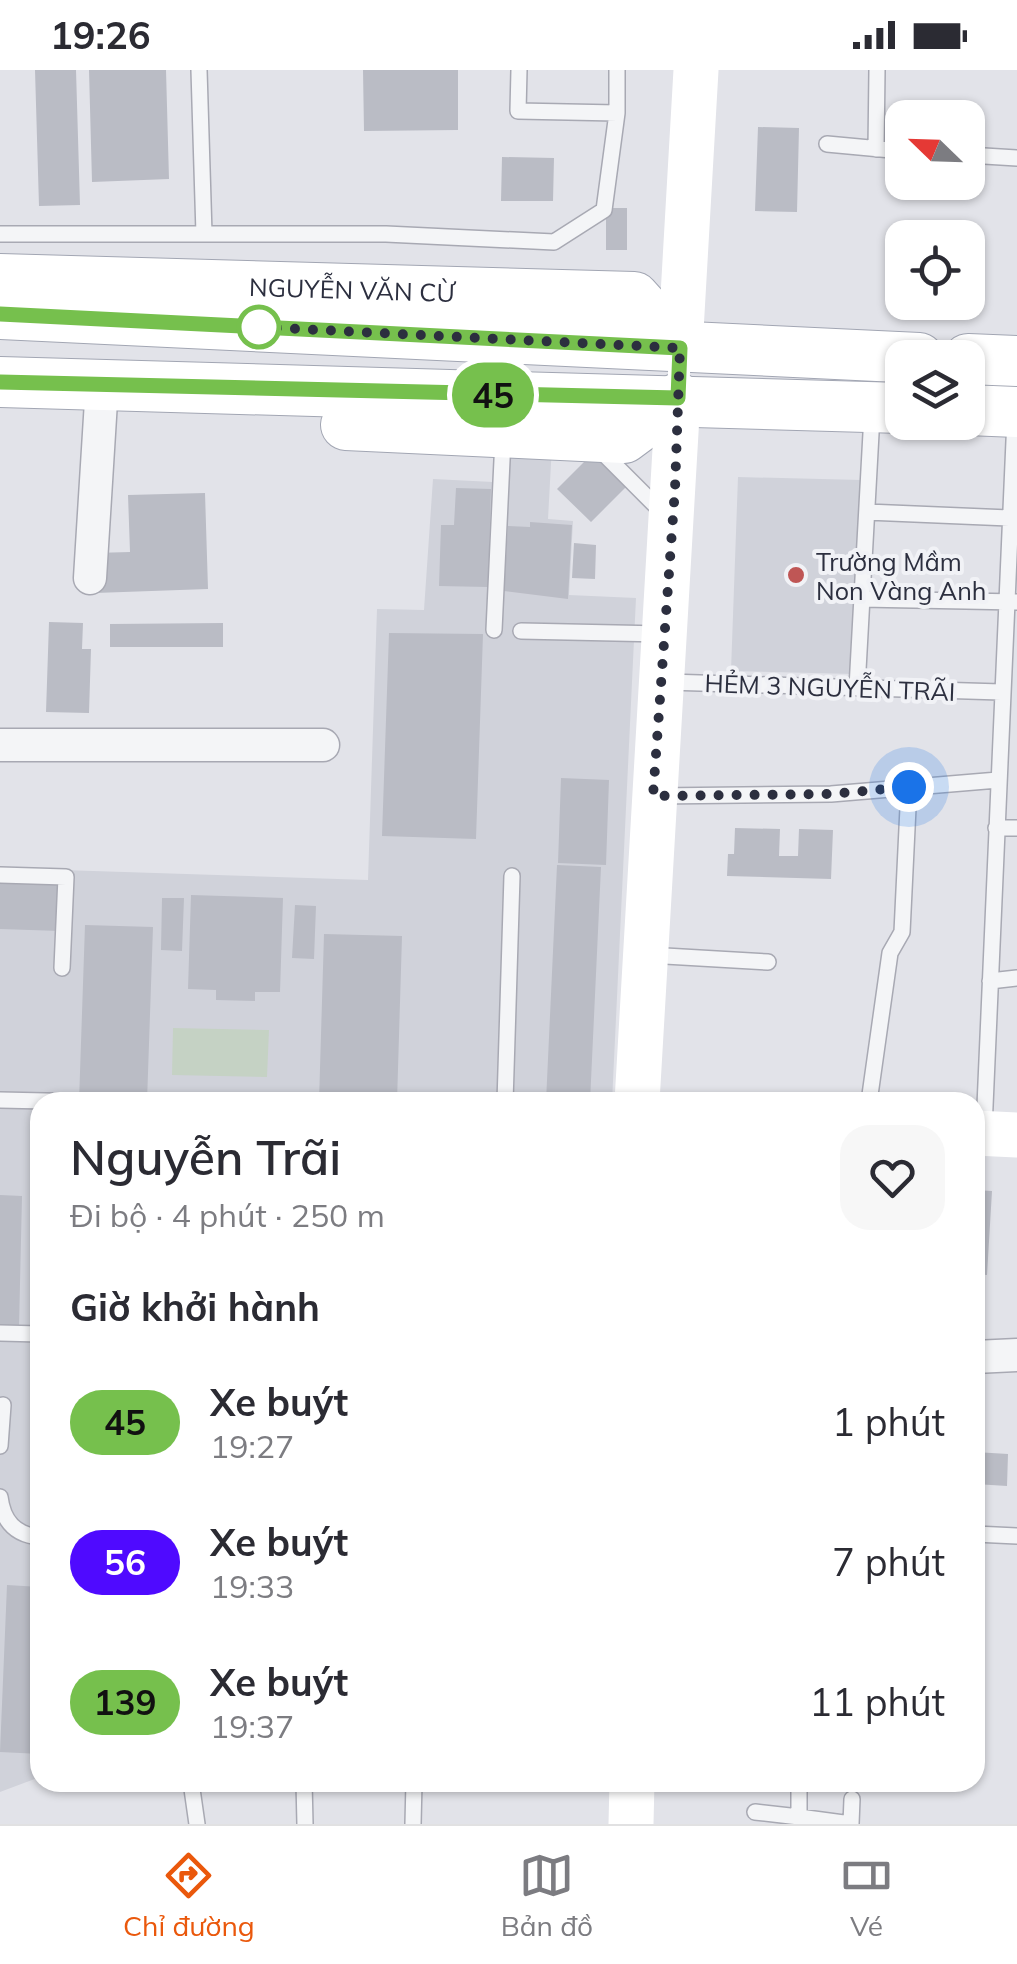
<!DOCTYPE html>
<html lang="vi">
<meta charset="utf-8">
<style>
:root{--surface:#fff;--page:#f7f7f7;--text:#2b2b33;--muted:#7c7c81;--line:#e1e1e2;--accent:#ea580c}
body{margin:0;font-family:Mulish,sans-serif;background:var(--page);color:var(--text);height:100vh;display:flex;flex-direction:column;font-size:38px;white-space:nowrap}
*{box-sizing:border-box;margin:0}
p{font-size:32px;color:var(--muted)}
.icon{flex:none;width:55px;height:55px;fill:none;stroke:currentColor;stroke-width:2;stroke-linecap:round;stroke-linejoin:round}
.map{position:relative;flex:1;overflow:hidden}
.panel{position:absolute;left:30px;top:1022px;width:955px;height:700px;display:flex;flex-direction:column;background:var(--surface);border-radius:30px;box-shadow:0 2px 8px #0004}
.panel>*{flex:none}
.badge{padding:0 20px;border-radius:32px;font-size:35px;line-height:65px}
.needle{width:65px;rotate:293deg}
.buttons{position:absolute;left:885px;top:30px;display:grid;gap:20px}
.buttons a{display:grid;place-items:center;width:100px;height:100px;border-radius:20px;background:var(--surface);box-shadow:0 2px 8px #0004;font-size:50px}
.you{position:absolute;width:50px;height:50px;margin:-25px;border:8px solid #fff;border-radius:50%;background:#1a73e8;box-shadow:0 0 0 15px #1a73e833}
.map>.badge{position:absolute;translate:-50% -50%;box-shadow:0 0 0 5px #fff}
h2{padding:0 40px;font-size:38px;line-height:90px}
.round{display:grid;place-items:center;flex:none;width:105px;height:105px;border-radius:30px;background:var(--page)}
.overview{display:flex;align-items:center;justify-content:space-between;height:170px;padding:0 40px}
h1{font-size:48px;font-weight:600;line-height:75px}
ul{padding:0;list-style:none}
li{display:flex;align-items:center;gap:30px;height:140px;padding:0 40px}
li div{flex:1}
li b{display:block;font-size:38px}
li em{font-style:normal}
li .badge{min-width:110px;font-weight:700;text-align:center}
.status{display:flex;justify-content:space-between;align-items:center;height:70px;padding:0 50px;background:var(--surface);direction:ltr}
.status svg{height:28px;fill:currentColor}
.dock{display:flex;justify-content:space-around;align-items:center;height:140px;border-top:2px solid var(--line);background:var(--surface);font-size:28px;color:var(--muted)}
.dock a{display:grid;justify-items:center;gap:5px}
.dock .selected{color:var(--accent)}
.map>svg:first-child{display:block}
</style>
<div class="status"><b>19:26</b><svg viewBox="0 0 49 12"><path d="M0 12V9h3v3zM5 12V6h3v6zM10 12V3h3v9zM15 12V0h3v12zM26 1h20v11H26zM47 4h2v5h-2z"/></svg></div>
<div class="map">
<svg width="1017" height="1754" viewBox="0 0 1017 1754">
<rect width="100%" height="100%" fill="#e2e3e9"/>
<!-- built -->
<path fill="#d0d2da" d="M495,373l57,2 -4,74 25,2 -4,74 67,3 -24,504h-572v675l-40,15v-924l368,12 9,-271 47,1 9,-131 60,3z
M738,407l123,3 -7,194 -123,-3z"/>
<!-- green -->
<path fill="#c5d2c4" d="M173,958l96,2 -2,47 -95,-2z"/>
<!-- building -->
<path fill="#babcc5" d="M35,0h41l4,135 -41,1z
M89,0h77l3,109 -77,3z
M363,0h95v60l-94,1z
M758,57l41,1 -2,84 -42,-1z
M502,87l52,1 -1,43h-52z
M606,138h21v42h-21z
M594,382l33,34 -36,36 -34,-33z
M456,418l35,1 -3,98 -49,-1 2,-61h13z
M205,423l3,96 -113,4 -1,-40 36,-1 -2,-57z
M530,452l42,3 -4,74 -64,-8 4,-65 22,1z
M574,473l22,2 -1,34 -23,-1z
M49,552l34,1 -1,26h9l-2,64 -43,-1z
M223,553v24h-113v-23z
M389,563l94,1 -7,205 -94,-3z
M561,708l48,2 -3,85 -48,-2z
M735,758l45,1 -1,27h19l1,-27 34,1 -2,49 -104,-3 1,-22h6z
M557,795l44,2 -11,235h-44z
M0,808l62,2 -2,51 -60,-2z
M191,825l92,3 -3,94h-25v9l-39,-1v-10l-28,-1z
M162,828h22l-2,53 -21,-1z
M295,835l21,1 -2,53 -22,-1z
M85,855l68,2 -6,175h-68z
M324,864l78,2 -5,166h-78z
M975,1120l17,1 -5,84 -12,-1z
M0,1125l22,1 -3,132 -19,-1z
M975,1382l33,2 -1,32 -32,-2z
M7,1515l33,2v167l-40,-2z"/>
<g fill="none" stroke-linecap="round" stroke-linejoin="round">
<!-- lane casing -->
<g stroke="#a8a9b3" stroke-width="18">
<path id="lane" d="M199,0l5,164
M519,0l-1,41 99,2
M827,74l75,7
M876,79l1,-79
M968,85l49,3
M0,164h386l168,8 50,-32 13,-97v-43
M599,379l65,65
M867,442l142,6
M862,529l155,3
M494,560l9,-191
M521,561l141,3
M668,612l333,10
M857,618l15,-273
M657,726l174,-2 167,-14
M996,758h21
M0,805l66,2 -4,91
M648,885l120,7
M990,911l27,-3
M0,1030l91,2
M505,1032l7,-226
M869,1032l21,-149 12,-21 7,-145
M984,1059l31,-711
M0,1263l40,1
M0,1376l3,-41
M0,1427c3,24 15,38 40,40
M975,1464l42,2
M191,1712l6,42
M304,1712l1,42
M799,1712v35l52,7
M755,1742l44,5
M413,1754l1,-42
M851,1754l1,-25"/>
</g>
<!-- street casing -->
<g stroke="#a8a9b3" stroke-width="35">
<path id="street" d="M90,508l12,-193
M0,675h323
M975,1287l42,-2"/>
</g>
<!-- primary casing -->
<g stroke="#a2a6b3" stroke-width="52">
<g id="primary">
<path id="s1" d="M0,209l634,18 46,51"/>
<path d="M0,244l919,44"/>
<path d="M968,289l49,2"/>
<path d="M0,312l902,26"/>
<path d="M968,340l49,2"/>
<path d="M346,355l278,13 54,-40"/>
</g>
</g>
<!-- lane -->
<use href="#lane" stroke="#f4f5f7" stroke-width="15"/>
<!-- street -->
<use href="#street" stroke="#f4f5f7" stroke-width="32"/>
<!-- secondary -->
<path stroke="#fff" stroke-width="45" d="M680,278l16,-278
M637,1032l41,-704
M975,1063l42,2
M631,1754l1,-42"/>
<!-- primary -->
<use href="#primary" stroke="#fff" stroke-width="50"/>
</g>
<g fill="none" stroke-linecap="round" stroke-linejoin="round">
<!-- line casing -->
<g stroke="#fff" stroke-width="22">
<path id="line" d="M0,244l680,34 -2,50 -678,-16"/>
</g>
<!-- line -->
<use href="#line" stroke="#76c04d" stroke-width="15"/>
<!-- walk -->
<path stroke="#2c2f3f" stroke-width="10" stroke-dasharray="0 18" d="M259,257l421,21 -5,141 -22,307 178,-2 78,-7"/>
</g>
<!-- markers -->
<circle fill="#fff" stroke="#76c04d" stroke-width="5" cx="259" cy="257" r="20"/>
<circle fill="#bf5655" stroke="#f1f2f6" stroke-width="4" cx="796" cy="505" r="10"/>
<g text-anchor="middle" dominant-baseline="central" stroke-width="8" stroke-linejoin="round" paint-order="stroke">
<!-- street labels -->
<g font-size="25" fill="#2c2f3f" stroke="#f1f2f6">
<text stroke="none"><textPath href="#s1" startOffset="352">NGUYỄN VĂN CỪ</textPath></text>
<text transform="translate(830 617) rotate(2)">HẺM 3 NGUYỄN TRÃI</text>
</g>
<!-- poi labels -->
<g font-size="25" fill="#2c2f3f" stroke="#f1f2f6" text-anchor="start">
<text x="816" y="491">Trường Mầm<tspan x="816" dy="29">Non Vàng Anh</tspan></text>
</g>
</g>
</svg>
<div class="buttons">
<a><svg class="needle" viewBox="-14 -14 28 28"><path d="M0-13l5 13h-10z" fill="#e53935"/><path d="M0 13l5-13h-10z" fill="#7c7c81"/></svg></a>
<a><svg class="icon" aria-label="locate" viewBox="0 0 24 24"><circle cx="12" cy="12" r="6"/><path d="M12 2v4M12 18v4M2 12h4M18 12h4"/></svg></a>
<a><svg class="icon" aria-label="layers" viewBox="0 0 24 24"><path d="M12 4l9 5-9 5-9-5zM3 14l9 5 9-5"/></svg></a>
</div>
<div class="you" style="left:909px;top:717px"></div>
<b class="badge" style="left:493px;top:325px;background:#76c04d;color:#111">45</b>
<section class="panel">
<div class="overview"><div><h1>Nguyễn Trãi</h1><p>Đi bộ · 4 phút · 250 m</p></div><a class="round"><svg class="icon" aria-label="heart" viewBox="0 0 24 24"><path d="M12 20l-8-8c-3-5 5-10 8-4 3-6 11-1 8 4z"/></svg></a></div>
<h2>Giờ khởi hành</h2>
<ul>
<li><span class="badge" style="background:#76c04d;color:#111">45</span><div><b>Xe buýt</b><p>19:27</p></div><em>1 phút</em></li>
<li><span class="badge" style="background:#4f0aff;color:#fff">56</span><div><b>Xe buýt</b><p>19:33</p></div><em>7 phút</em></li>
<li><span class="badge" style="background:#76c04d;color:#111">139</span><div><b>Xe buýt</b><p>19:37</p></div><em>11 phút</em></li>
</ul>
</section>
</div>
<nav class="dock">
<a class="selected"><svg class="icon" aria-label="directions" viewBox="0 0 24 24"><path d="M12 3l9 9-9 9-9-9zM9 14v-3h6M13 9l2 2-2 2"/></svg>Chỉ đường</a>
<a><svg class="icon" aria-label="map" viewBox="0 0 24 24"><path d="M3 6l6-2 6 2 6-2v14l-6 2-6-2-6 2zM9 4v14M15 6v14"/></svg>Bản đồ</a>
<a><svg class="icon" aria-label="tickets" viewBox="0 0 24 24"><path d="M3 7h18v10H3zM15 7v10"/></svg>Vé</a>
</nav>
